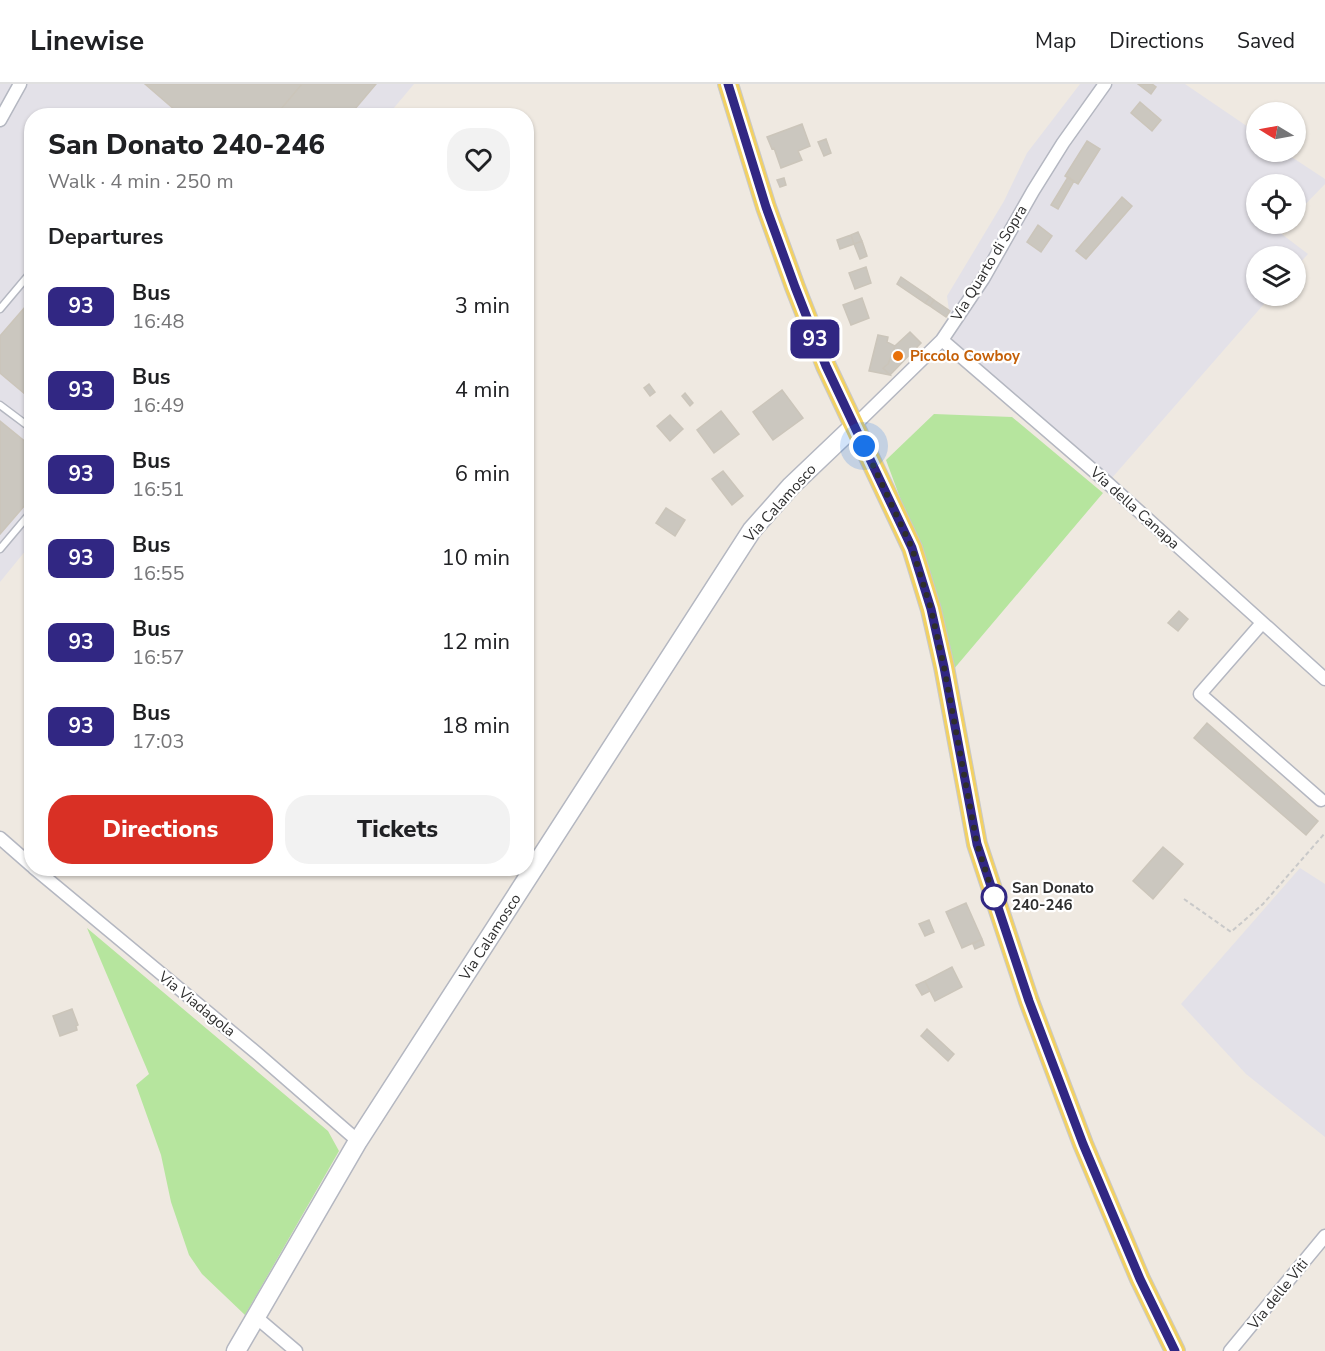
<!DOCTYPE html>
<meta charset="utf-8">
<style>
:root{--surface:#fff;--page:#f2f2f2;--text:#202124;--muted:#757577;--line:#e0e0e0;--accent:#d93025}
body{margin:0;font-family:"Nunito Sans",sans-serif;background:var(--page);color:var(--text);height:100vh;display:flex;flex-direction:column;font-size:22px;white-space:nowrap}
*{box-sizing:border-box;margin:0}
p{font-size:20px;color:var(--muted)}
.icon{flex:none;width:33px;height:33px;fill:none;stroke:currentColor;stroke-width:2;stroke-linecap:round;stroke-linejoin:round}
.map{position:relative;flex:1;overflow:hidden}
.panel{position:absolute;left:24px;top:24px;width:510px;height:768px;display:flex;flex-direction:column;background:var(--surface);border-radius:24px;box-shadow:0 2px 4px #0004}
.panel>*{flex:none}
.badge{padding:0 12px;border-radius:9px;font-size:21px;line-height:39px}
.needle{width:39px;rotate:280deg}
.fabs{position:absolute;left:1246px;top:18px;display:grid;gap:12px}
.fabs a{display:grid;place-items:center;width:60px;height:60px;border-radius:50%;background:var(--surface);box-shadow:0 2px 4px #0004;font-size:30px}
.you{position:absolute;width:30px;height:30px;margin:-15px;border:4px solid #fff;border-radius:50%;background:#1a73e8;box-shadow:0 0 0 9px #1a73e833}
.map>.badge{position:absolute;translate:-50% -50%;box-shadow:0 0 0 3px #fff}
h2{padding:0 24px;font-size:22px;line-height:54px}
.round{display:grid;place-items:center;flex:none;width:63px;height:63px;border-radius:24px;background:var(--page)}
.summary{display:flex;align-items:center;justify-content:space-between;height:102px;padding:0 24px}
h1{font-size:28px;font-weight:800;line-height:45px}
.cta{display:flex;gap:12px;margin-top:auto;padding:12px 24px}
.cta a{flex:1;height:69px;border-radius:24px;background:var(--accent);color:#fff;font-size:24px;font-weight:800;line-height:69px;text-align:center}
.cta a+a{background:var(--page);color:var(--text)}
ul{padding:0;list-style:none}
li{display:flex;align-items:center;gap:18px;height:84px;padding:0 24px}
li div{flex:1}
li b{display:block;font-size:22px}
li em{font-style:normal}
li .badge{min-width:66px;font-weight:700;text-align:center}
header{display:flex;align-items:center;gap:36px;box-sizing:border-box;height:84px;padding:0 30px;background:var(--surface);border-bottom:2px solid var(--line)}
header strong{font-size:28px}
nav{display:flex;gap:33px;margin-inline-start:auto;font-size:21px}
.map>svg:first-child{display:block}
</style>
<header>
<strong>Linewise</strong>
<nav><a>Map</a><a>Directions</a><a>Saved</a></nav>
</header>
<div class="map">
<svg width="1325" height="1267" viewBox="0 0 1325 1267">
<rect width="100%" height="100%" fill="#efe9e1"/>
<!-- industrial -->
<path fill="#e3e1e8" d="M0,0h414l-26,31 -356,1 -1,428 -31,38z
M1080,0h105l72,49v19h27l41,27v5l-29,30v-30h-39v40h30l-8,8 29,22 -12,13v-11h-39v40h14l-160,183 -158,-139 -6,-44 57,-95 23,-48z
M1300,784l25,16v253l-79,-63 -65,-70z"/>
<!-- green -->
<path fill="#b6e59e" d="M934,330l78,3 91,76 -150,177 -25,-97 -42,-113z
M87,844l241,203 11,20 -94,164 -43,-41 -13,-19 -18,-53 -10,-47 -25,-70 13,-11z"/>
<!-- building -->
<path fill="#cbc7bf" stroke="#cbc5ba" stroke-width="1.5" d="M145,0h157l-27,32h-93z
M302,0h74l-27,32h-74z
M1138,0h14l4,3 -5,7z
M1140,18l21,18 -9,11 -21,-18z
M802,40l8,22 -12,5 4,9 -21,8 -7,-20 -2,1 -5,-12z
M826,55l5,14 -7,3 -6,-14z
M1087,57l13,8 -22,35 -13,-8z
M1068,93l6,4 -16,28 -7,-4z
M784,94l2,7 -6,2 -3,-7z
M1122,113l10,9 -46,53 -10,-8z
M1038,141l14,11 -11,16 -14,-10z
M858,148l4,9 -8,3 -3,-9z
M851,151l3,9 -14,5 -3,-9z
M862,157l5,15 -7,3 -6,-15z
M866,183l5,16 -16,6 -6,-16z
M901,193l29,20 -5,6 -28,-19z
M930,213l4,3 -4,6 -5,-3z
M862,214l7,20 -18,7 -8,-20z
M32,215v101l-32,-27v-37z
M934,216l16,11 -4,6 -16,-11z
M910,248l11,11 -31,32 -7,-7 5,-4 7,-18z
M878,251l10,2 -1,5 8,4 -7,18 -5,4 7,7 -21,-4z
M649,300l6,8 -5,4 -6,-8z
M782,306l21,28 -30,22 -20,-28z
M685,309l8,10 -3,3 -8,-10z
M721,327l18,23 -25,19 -17,-23z
M670,331l13,14 -13,12 -13,-15z
M0,337l32,26v50l-32,37z
M723,387l20,25 -11,9 -20,-26z
M666,424l19,12 -10,16 -19,-13z
M1179,527l9,8 -10,12 -10,-8z
M1207,639l111,98 -12,14 -112,-97z
M1163,763l20,17 -30,35 -20,-18z
M966,819l16,36 -20,9 -16,-36z
M929,836l5,12 -9,4 -6,-12z
M982,855l2,6 -9,4 -2,-5z
M952,883l10,20 -27,14 -10,-20z
M925,897l5,10 -8,4 -6,-10z
M72,925l6,16 -2,1 1,4 -17,6 -7,-20z
M927,945l27,25 -6,7 -27,-25z"/>
<g fill="none" stroke-linecap="round" stroke-linejoin="round">
<!-- lane casing -->
<g stroke="#b4b7c1" stroke-width="9">
<path id="lane" d="M0,225l32,-38
M0,321l32,24
M0,465l32,-38"/>
</g>
<!-- street casing -->
<g stroke="#b4b7c1" stroke-width="15">
<path id="street" d="M0,36l20,-36
M942,256l160,138 223,201
M854,342l88,-86 41,-61 50,-88 30,-48 42,-59
M1262,539l-62,71 121,106
M0,754l32,28
M34,784l225,187 99,86
M256,1233l40,34
M1230,1267l95,-115"/>
</g>
<!-- secondary casing -->
<g stroke="#b4b7c1" stroke-width="21">
<path id="secondary" d="M236,1267l122,-210 394,-611 39,-44 63,-60"/>
</g>
<!-- primary casing -->
<g stroke="#c9c9c9" stroke-width="22">
<path id="primary" d="M728,0l38,123 29,80 31,79 86,182 19,62 13,57 33,177 52,157 54,143 57,135 35,72"/>
</g>
<!-- path -->
<path stroke="#c9c9c9" stroke-width="2" stroke-dasharray="4.5 3" stroke-linecap="butt" d="M1184,815l47,33 32,-28 62,-71"/>
<!-- lane -->
<use href="#lane" stroke="#fff" stroke-width="6"/>
<!-- street -->
<use href="#street" stroke="#fff" stroke-width="12"/>
<!-- secondary -->
<use href="#secondary" stroke="#fff" stroke-width="18"/>
<!-- primary -->
<use href="#primary" stroke="#f2d163" stroke-width="20"/>
</g>
<g fill="none" stroke-linecap="round" stroke-linejoin="round">
<!-- line casing -->
<g stroke="#fff" stroke-width="14">
<path id="line" d="M728,0l38,123 29,80 31,79 86,182 19,61 13,58 33,177 52,157 54,143 57,135 35,72"/>
</g>
<!-- line -->
<use href="#line" stroke="#312783" stroke-width="9"/>
<!-- walk -->
<path stroke="#2e2e2e" stroke-width="6" stroke-dasharray="0 10.8" d="M864,362l48,102 19,61 13,58 33,177 17,53"/>
</g>
<!-- markers -->
<circle fill="#e8710a" stroke="#fff" stroke-width="2" cx="898" cy="272" r="6"/>
<circle fill="#fff" stroke="#312783" stroke-width="3" cx="994" cy="813" r="12"/>
<g text-anchor="middle" dominant-baseline="central" stroke-width="4.5" stroke-linejoin="round" paint-order="stroke">
<!-- street labels -->
<g font-size="15" fill="#2e2e2e" stroke="#fff">
<text transform="translate(989 179) rotate(-59)">Via Quarto di Sopra</text>
<text transform="translate(780 419) rotate(-48)">Via Calamosco</text>
<text transform="translate(1135 424) rotate(42)">Via della Canapa</text>
<text transform="translate(490 853) rotate(-57)">Via Calamosco</text>
<text transform="translate(197 920) rotate(39)">Via Viadagola</text>
<text transform="translate(1278 1210) rotate(-51)">Via delle Viti</text>
</g>
<!-- food labels -->
<g font-size="15" font-weight="bold" fill="#c56008" stroke="#fff" text-anchor="start">
<text x="910" y="272">Piccolo Cowboy</text>
</g>
<!-- stop labels -->
<g font-size="15" font-weight="bold" fill="#2e2e2e" stroke="#fff" text-anchor="start">
<text x="1012" y="804">San Donato<tspan x="1012" dy="17">240-246</tspan></text>
</g>
</g>
</svg>
<div class="fabs">
<a><svg class="needle" viewBox="-14 -14 28 28"><path d="M0-13l5 13h-10z" fill="#e53935"/><path d="M0 13l5-13h-10z" fill="#757577"/></svg></a>
<a><svg class="icon" aria-label="locate" viewBox="0 0 24 24"><circle cx="12" cy="12" r="6"/><path d="M12 2v4M12 18v4M2 12h4M18 12h4"/></svg></a>
<a><svg class="icon" aria-label="layers" viewBox="0 0 24 24"><path d="M12 4l9 5-9 5-9-5zM3 14l9 5 9-5"/></svg></a>
</div>
<div class="you" style="left:864px;top:362px"></div>
<b class="badge" style="left:815px;top:255px;background:#312783;color:#fff">93</b>
<section class="panel">
<div class="summary"><div><h1>San Donato 240-246</h1><p>Walk · 4 min · 250 m</p></div><a class="round"><svg class="icon" aria-label="heart" viewBox="0 0 24 24"><path d="M12 20l-8-8c-3-5 5-10 8-4 3-6 11-1 8 4z"/></svg></a></div>
<h2>Departures</h2>
<ul>
<li><span class="badge" style="background:#312783;color:#fff">93</span><div><b>Bus</b><p>16:48</p></div><em>3 min</em></li>
<li><span class="badge" style="background:#312783;color:#fff">93</span><div><b>Bus</b><p>16:49</p></div><em>4 min</em></li>
<li><span class="badge" style="background:#312783;color:#fff">93</span><div><b>Bus</b><p>16:51</p></div><em>6 min</em></li>
<li><span class="badge" style="background:#312783;color:#fff">93</span><div><b>Bus</b><p>16:55</p></div><em>10 min</em></li>
<li><span class="badge" style="background:#312783;color:#fff">93</span><div><b>Bus</b><p>16:57</p></div><em>12 min</em></li>
<li><span class="badge" style="background:#312783;color:#fff">93</span><div><b>Bus</b><p>17:03</p></div><em>18 min</em></li>
</ul>
<div class="cta"><a>Directions</a><a>Tickets</a></div>
</section>
</div>
